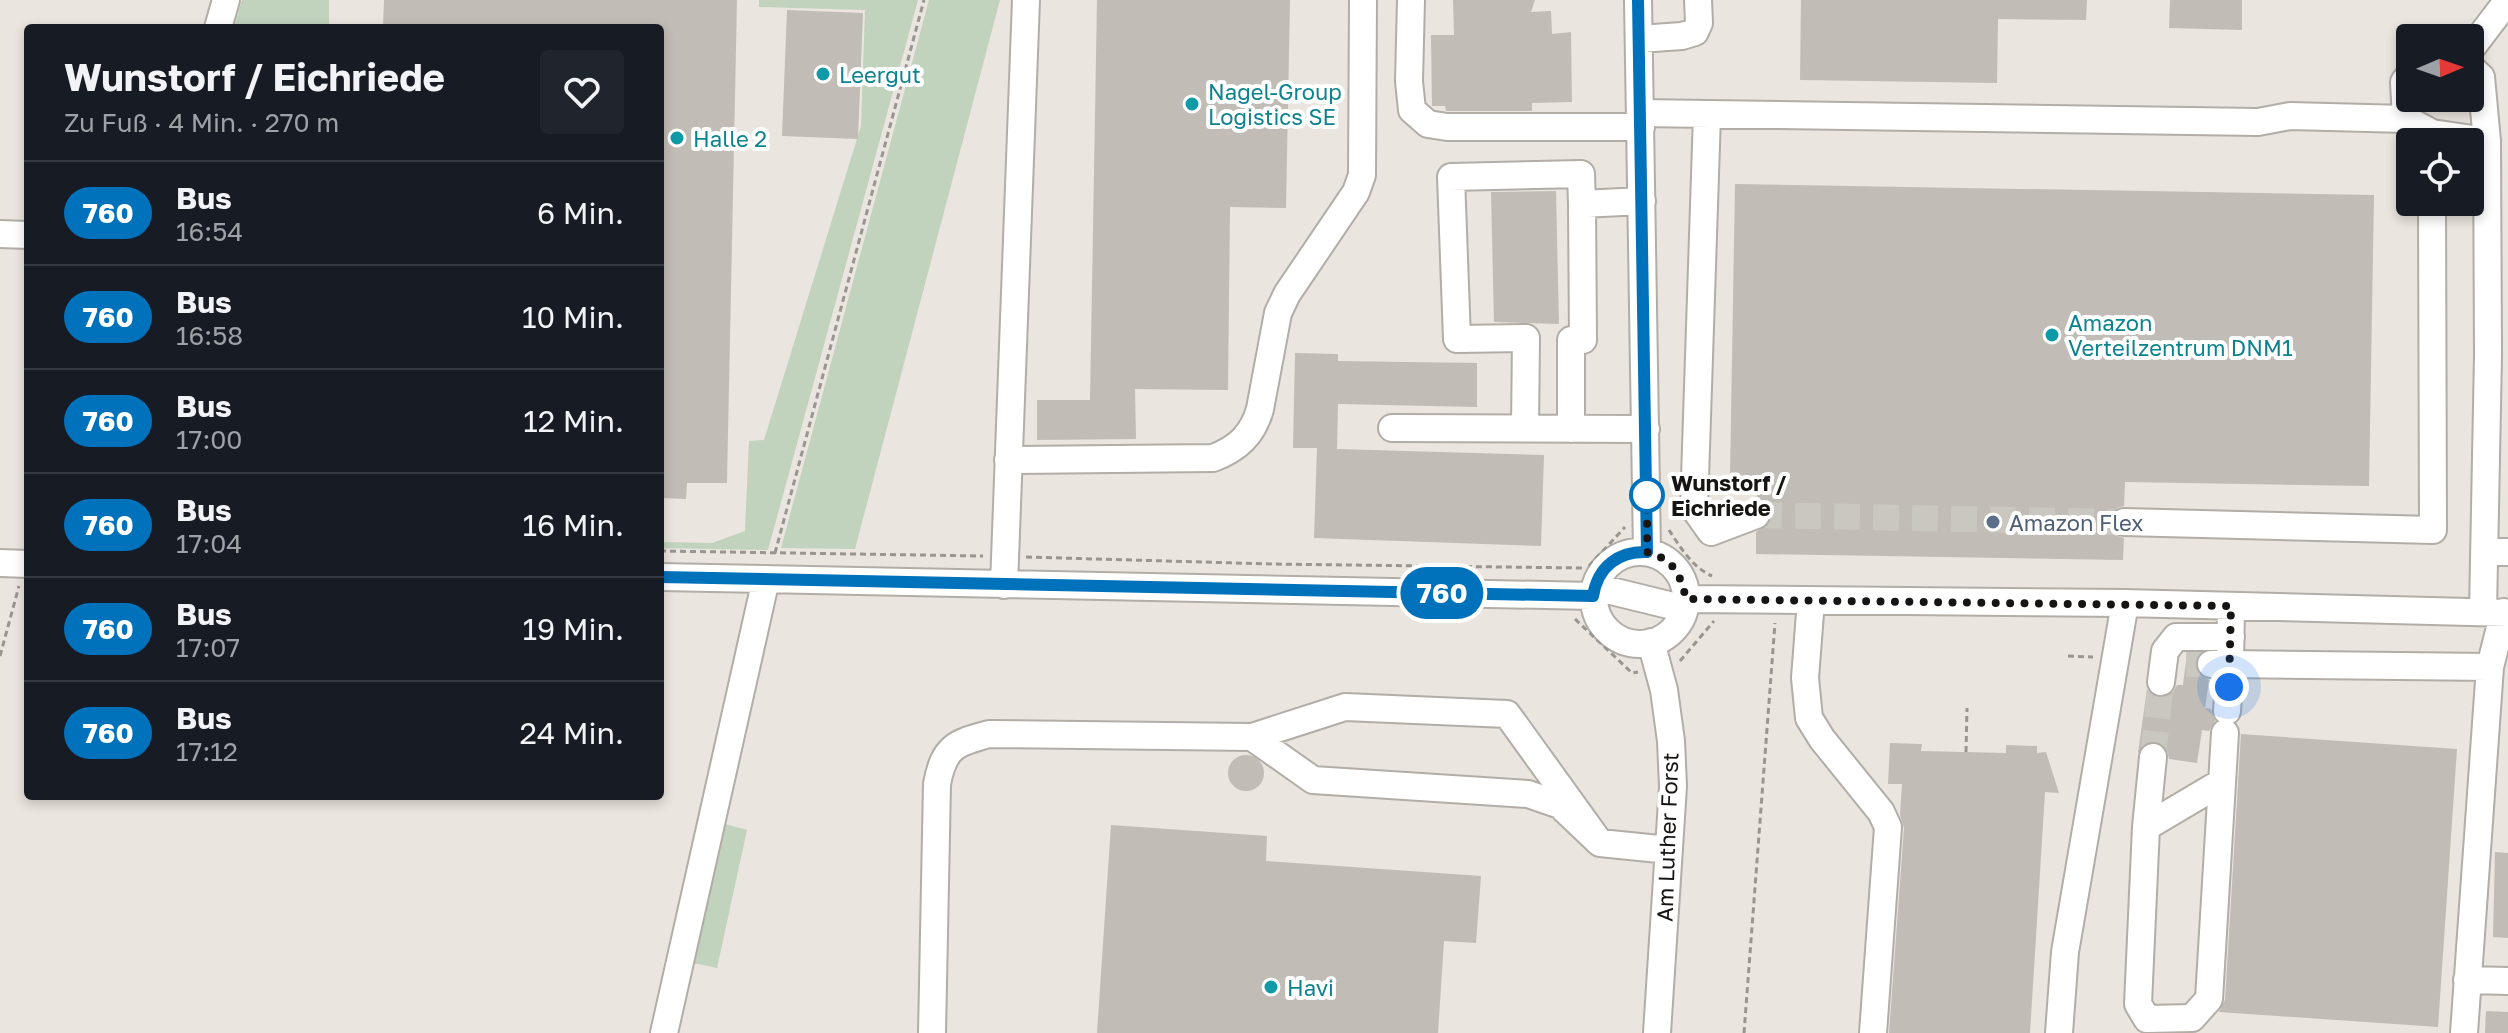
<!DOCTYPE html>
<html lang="de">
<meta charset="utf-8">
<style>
:root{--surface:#171b24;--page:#20242c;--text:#f1f3f6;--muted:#9ea1a6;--line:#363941}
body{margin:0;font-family:"Golos Text",sans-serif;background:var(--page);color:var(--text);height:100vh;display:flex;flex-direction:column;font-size:30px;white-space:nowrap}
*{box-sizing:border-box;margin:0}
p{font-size:26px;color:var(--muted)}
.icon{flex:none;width:44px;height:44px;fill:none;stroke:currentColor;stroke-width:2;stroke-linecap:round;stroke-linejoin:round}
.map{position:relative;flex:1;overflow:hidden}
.sheet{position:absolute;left:24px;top:24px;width:640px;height:776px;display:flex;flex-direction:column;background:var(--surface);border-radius:8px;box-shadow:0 4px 12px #0003}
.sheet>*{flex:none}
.badge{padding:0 16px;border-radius:26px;font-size:28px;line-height:52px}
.needle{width:52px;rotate:88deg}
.fabs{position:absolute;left:2396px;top:24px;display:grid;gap:16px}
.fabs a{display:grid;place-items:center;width:88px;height:88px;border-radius:8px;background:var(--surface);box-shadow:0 4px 12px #0003;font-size:40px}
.you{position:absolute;width:40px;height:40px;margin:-20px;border:6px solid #fff;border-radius:50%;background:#1a73e8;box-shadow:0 0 0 12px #1a73e833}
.map>.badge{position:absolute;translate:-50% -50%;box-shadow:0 0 0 4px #fff}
.round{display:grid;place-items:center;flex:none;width:84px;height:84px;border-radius:8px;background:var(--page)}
.summary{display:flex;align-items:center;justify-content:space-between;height:136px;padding:0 40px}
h1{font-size:38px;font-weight:700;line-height:60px}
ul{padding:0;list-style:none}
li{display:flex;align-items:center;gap:24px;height:104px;padding:0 40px;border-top:2px solid var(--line)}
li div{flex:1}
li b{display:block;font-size:30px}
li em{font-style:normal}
li .badge{min-width:88px;font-weight:700;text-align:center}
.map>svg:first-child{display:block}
</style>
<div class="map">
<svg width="2508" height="1033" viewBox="0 0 2508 1033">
<rect width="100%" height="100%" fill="#eae5de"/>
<!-- green -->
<path fill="#c1d2bd" d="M242,0h87v28h-95z
M759,0h159l-150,550 -108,-2v-6l52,1 33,-12 4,-90 15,-1 97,-314 4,-116 -106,-3z
M929,0h71l-145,549 -74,-1z
M721,823l26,7 -30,138 -28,-6z"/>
<!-- building -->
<path fill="#c1bcb5" d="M384,0h353l-10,483h-40l-1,16 -26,-1v-470h-277z
M1097,0h193l-4,208 -56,-1 -2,183 -93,-1 1,50 -99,1v-40h53z
M1453,0h82l-4,12 20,-1 1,23 19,-2 1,70 -40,1v8h-86l-1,-5h-13l-1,-71h23z
M1801,0h286l-1,20 -88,-1 -1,64 -197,-3z
M2170,0h72v30l-73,-2z
M787,10l76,3 -5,126 -76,-3z
M1735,184l639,11 -5,291 -244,-4 -1,24 -7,2 -6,5 -3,9 7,13 9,3 -1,22 -367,-6v-22l13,-8 2,-14 -6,-8 -8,-3v-23h-27z
M1556,191l3,133 -65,-2 -3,-130z
M1295,353l43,1v7l139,2v44l-139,-3 -1,45 207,6 -3,91 -227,-8 3,-90h-24z
M2187,653h13l-5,12 3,8 11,7 -4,28 6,1 4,12 -6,10 -7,-1 -5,33 -28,-4 -2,-9 -12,-9 -9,2 -8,10 9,-64 5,6 8,3 13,-6 4,-7h6z
M2241,734l216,15 -19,278 -219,-15 6,-12z
M1890,743l32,1 -1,7 85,2v-8l31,1v7l9,-1 13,41 -14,-1 -15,241h-141l15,-205 -4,-13 2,-31h-14z
M1228 773a18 18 0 1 1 36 0a18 18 0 1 1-36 0Z
M1111,825l156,11 -1,25 215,15 -5,67 -32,-2 -6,92h-341z
M2495,852l13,1v85l-15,-1z
M2486,1011l22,1v21h-23z"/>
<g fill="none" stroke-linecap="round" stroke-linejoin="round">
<!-- minor-tunnel -->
<path stroke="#cac6c0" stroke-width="26" stroke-dasharray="26 13" stroke-linecap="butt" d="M1756,515l368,7
M2186,664h25
M2153,757l8,-75"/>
<!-- minor casing -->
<g stroke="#b2ada6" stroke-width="30">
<path id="minor" d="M1411,0l-2,81 3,29 16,14 19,3h194
M1638,0l9,552
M218,28l8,-28
M1639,39l43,-3 13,-4 4,-9 -1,-23
M2470,50l38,-50
M2470,67l11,10 6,64
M1640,113l618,9 32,-6 116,3 26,14 55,8 1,214 -5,257
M1707,115l-13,393 17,24 45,-17
M2406,119l-2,-37 6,-8
M0,234l28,1
M1392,428l254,1
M1525,428l1,-90 -69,1 -6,-162 130,-3 1,30 60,-3
M1571,429v-89h12l-1,-136
M1008,460l205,-2c24,-9 40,-23 47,-49l18,-96 9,-19 69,-102 6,-17 1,-175
M2124,522l309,8 -1,-328
M2484,552h24
M1594 598a46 46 0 1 1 92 0a46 46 0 1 1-92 0Z
M0,563l28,1
M660,577l933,19
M1004,585l22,-585
M1595,587l90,22
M1686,599l439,4 383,10
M1811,600l-6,78 4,40 13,21 59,73 7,15 -15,206
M2231,606l-1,58 260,3
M1651,642l13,48 7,51 2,45 -16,247
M2211,664h19l-3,47
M2161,682l4,-31 11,-14h55
M1252,737l61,43 215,14 32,11 40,38 69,7
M2222,782l-76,45 -8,177 9,15 45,-1 17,-19 16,-266
M2146,827l7,-70
M2467,980l41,1
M664,1033l102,-454
M932,1033l5,-249c7,-37 18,-41 52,-50l263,3 93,-30 162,7 93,129
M2059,1033l6,-81 60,-349
M2464,1033l26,-366 14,-55"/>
</g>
<!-- path -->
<path stroke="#999590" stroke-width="3" stroke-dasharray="6 4" stroke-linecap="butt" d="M1669,530c11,17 24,38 43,46
M660,551l323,5
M775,553l149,-553
M1026,557l246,7 310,4
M1589,566l36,-39
M1575,619l57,54 6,-1
M0,656l19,-70
M2068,656l25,1
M1680,661l34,-40
M1966,752l1,-44
M1744,1033l31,-410"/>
<!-- minor -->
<use href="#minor" stroke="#fff" stroke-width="26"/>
</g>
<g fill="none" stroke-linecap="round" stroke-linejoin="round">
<!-- line casing -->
<g stroke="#fff" stroke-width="18">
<path id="line" d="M660,577l933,19c5,-30 26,-45 54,-44l-9,-552"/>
</g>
<!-- line -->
<use href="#line" stroke="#0072bc" stroke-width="12"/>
<!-- walk -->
<path stroke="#171513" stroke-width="8" stroke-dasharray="0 14.4" d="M1647,495v57c27,8 33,21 39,47l545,7 -2,81"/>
</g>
<!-- markers -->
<g fill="#0f9aa8" stroke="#fff" stroke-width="3">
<circle cx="823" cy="74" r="8"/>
<circle cx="1192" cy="104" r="8"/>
<circle cx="677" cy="138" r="8"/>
<circle cx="2052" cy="335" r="8"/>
<circle cx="1271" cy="987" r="8"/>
</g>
<circle fill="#fff" stroke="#0072bc" stroke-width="4" cx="1647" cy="495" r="16"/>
<circle fill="#5c6f8a" stroke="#fff" stroke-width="3" cx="1993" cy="522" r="8"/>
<g text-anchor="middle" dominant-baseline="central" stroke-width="8" stroke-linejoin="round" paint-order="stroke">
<!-- culture labels -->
<g font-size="22" fill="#0d838f" stroke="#fff" text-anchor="start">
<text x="839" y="74">Leergut</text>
<text x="1208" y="91">Nagel-Group<tspan x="1208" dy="25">Logistics SE</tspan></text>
<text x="693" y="138">Halle 2</text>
<text x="2068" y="322">Amazon<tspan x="2068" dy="25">Verteilzentrum DNM1</tspan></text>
<text x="1287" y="987">Havi</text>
</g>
<!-- stop labels -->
<g font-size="22" font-weight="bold" fill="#171513" stroke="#fff" text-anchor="start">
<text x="1671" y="482">Wunstorf /<tspan x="1671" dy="25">Eichriede</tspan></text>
</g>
<!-- service labels -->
<g font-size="22" fill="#4e5e75" stroke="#fff" text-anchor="start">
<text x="2009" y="522">Amazon Flex</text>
</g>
<!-- street labels -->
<g font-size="22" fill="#171513" stroke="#fff">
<text transform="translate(1667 837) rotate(-88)">Am Luther Forst</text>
</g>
</g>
</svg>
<div class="fabs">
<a><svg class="needle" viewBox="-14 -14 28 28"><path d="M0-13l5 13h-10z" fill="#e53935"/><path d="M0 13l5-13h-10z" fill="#9ea1a6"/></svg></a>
<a><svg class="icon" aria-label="locate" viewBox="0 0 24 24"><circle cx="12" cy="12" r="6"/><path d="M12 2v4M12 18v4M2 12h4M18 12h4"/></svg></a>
</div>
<div class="you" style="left:2229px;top:687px"></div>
<b class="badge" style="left:1442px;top:593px;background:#0072bc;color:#fff">760</b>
<section class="sheet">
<div class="summary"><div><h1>Wunstorf / Eichriede</h1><p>Zu Fuß · 4 Min. · 270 m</p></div><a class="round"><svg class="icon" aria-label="heart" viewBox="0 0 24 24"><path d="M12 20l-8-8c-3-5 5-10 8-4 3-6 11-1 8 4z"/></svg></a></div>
<ul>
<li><span class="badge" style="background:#0072bc;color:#fff">760</span><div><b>Bus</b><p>16:54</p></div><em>6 Min.</em></li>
<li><span class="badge" style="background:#0072bc;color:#fff">760</span><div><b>Bus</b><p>16:58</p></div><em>10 Min.</em></li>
<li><span class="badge" style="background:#0072bc;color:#fff">760</span><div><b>Bus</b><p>17:00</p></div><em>12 Min.</em></li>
<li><span class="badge" style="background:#0072bc;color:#fff">760</span><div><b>Bus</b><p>17:04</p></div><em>16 Min.</em></li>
<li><span class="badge" style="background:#0072bc;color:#fff">760</span><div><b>Bus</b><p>17:07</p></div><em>19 Min.</em></li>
<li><span class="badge" style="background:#0072bc;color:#fff">760</span><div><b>Bus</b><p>17:12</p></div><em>24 Min.</em></li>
</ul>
</section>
</div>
